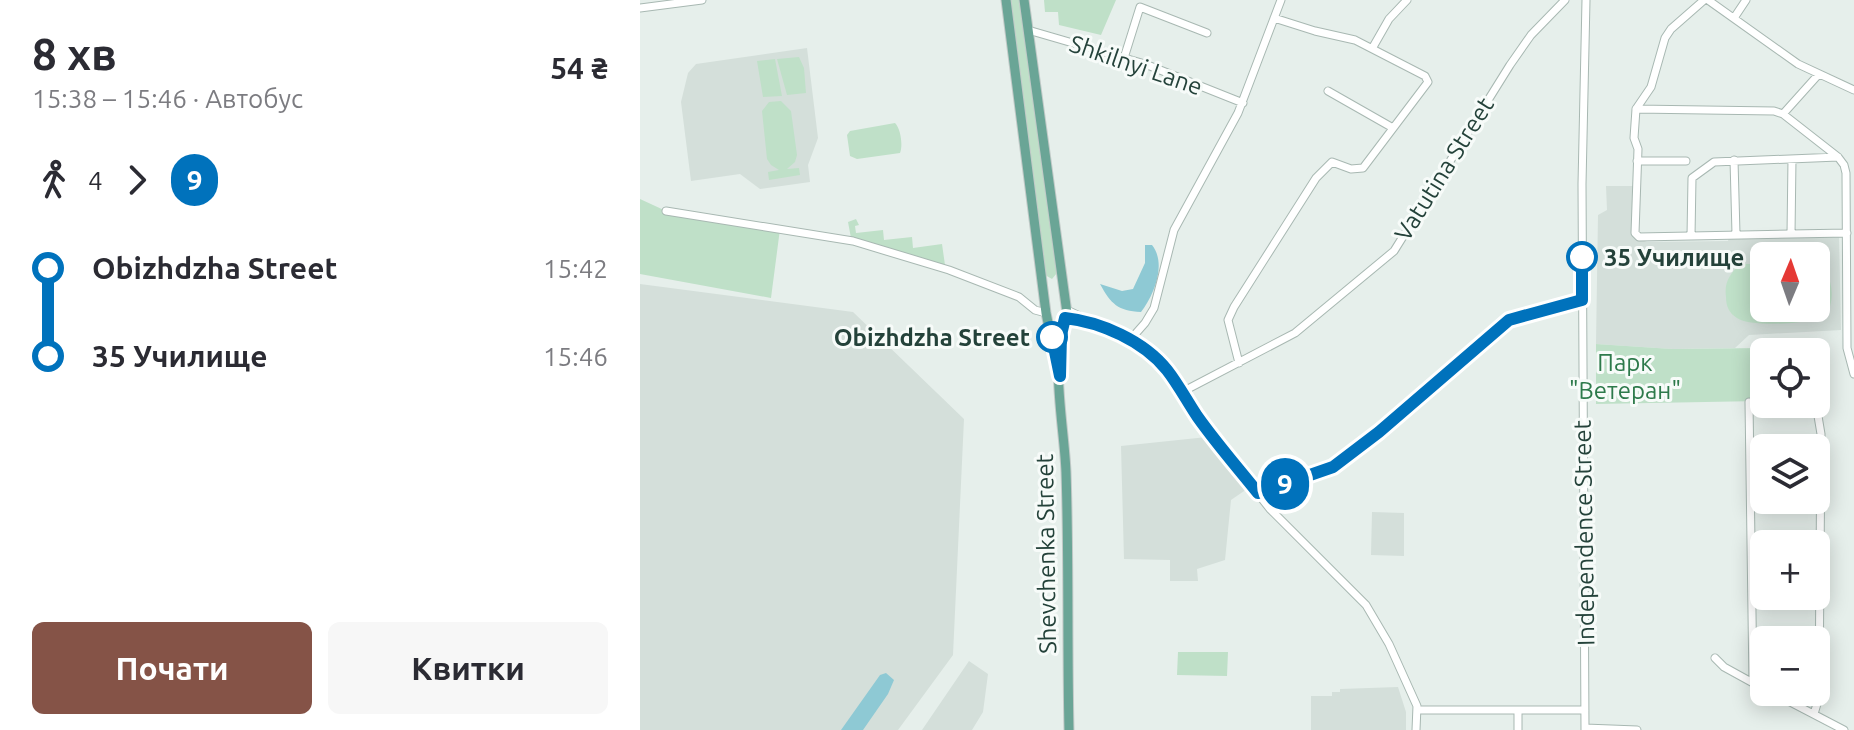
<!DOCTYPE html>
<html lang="uk">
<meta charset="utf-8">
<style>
:root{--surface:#fff;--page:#f7f7f7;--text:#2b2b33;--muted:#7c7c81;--accent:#855347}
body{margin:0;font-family:Ubuntu,sans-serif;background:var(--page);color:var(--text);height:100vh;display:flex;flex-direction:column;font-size:30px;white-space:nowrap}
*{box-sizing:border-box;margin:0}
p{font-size:26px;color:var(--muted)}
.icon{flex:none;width:44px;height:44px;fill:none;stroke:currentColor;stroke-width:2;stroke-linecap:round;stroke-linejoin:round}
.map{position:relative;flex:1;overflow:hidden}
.panel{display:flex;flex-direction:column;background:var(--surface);width:640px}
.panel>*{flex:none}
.badge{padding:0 16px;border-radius:26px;font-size:28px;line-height:52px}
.needle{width:52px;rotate:2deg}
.controls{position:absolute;left:1110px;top:242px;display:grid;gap:16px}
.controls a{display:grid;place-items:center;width:80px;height:80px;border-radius:12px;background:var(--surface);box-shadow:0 4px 20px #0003;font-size:40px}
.map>.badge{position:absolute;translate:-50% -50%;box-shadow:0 0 0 4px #fff}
.legs{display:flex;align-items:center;gap:12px;height:88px;padding:0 32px;font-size:26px}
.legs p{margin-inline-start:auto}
.head{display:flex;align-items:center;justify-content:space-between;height:136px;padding:0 32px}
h1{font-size:44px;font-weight:700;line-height:60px}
.action{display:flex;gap:16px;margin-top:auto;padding:16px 32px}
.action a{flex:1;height:92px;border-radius:12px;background:var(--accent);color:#fff;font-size:32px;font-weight:700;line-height:92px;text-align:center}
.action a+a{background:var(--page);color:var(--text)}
ul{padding:0 32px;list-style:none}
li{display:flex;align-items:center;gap:28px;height:88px;font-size:30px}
li i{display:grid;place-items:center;width:12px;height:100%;margin:0 10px;background:currentColor}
li i::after{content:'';width:20px;height:20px;margin:-10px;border:6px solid;border-radius:50%;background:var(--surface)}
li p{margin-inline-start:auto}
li:first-child i{background:linear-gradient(#0000 50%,currentColor 0)}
li:last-child i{background:linear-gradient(currentColor 50%,#0000 0)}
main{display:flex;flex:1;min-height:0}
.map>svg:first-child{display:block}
</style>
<main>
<section class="panel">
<div class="head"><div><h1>8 хв</h1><p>15:38 – 15:46 · Автобус</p></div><b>54 ₴</b></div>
<div class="legs"><svg class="icon" aria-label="walk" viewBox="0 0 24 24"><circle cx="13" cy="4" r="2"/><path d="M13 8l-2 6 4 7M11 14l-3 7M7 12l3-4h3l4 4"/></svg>4<svg class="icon" aria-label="forward" viewBox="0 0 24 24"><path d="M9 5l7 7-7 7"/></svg><b class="badge" style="background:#0072bc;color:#fff">9</b></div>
<ul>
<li><i style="color:#0072bc"></i><b>Obizhdzha Street</b><p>15:42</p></li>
<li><i style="color:#0072bc"></i><b>35 Училище</b><p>15:46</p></li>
</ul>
<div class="action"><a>Почати</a><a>Квитки</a></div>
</section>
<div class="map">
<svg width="1214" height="730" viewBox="0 0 1214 730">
<rect width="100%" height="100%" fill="#e6efeb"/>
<!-- built -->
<path fill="#d4dfda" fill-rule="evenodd" d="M167,48l11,90 -10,27 2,17 -50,7 -20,-15 -49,7 -10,-79 7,-29 8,-9z
M966,186h28l4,53 9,3 81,-1 1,-4 110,-3 2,96 -92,5 -14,13 -63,1 -76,-5 2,-129 9,-5zM1124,256h52v52h-52z
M0,284l213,28 111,107 -11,236 -55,75h-258z
M567,437l40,52 -16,11 -6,60 -28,9 1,12h-28v-21l-46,-1 -3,-113z
M732,512l32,1v43l-33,-1z
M329,661l19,13 -5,38 -11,18h-50z
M758,687l8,25v18h-95v-34h21v-4h8v-3z"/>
<!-- green -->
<path fill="#bfe0c8" d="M370,0h13l34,273 -5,6 -7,-4z
M404,0h72l-15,35 -42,-10 -1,-13h-13z
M159,57l5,11 2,25 -19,2 -10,-36z
M135,59l7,37 -19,1 -6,-36z
M141,101l10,10 6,44 -2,7 -8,7 12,-1 1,7 -31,5 -1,-8 11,-2 -8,-5 -4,-6 -5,-48 7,-9z
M255,123c6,6 8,23 5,30l-43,6 -7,-3 -3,-21 3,-4z
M0,199l26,12 114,18 -9,69 -131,-24z
M216,219l3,6 -4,1 1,7 27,-3 1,10 28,-3 1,11 29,-4 3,21 -94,-27 -3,-16z
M1100,264h24v44h52v-44l9,4c8,17 10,33 0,50 -19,5 -73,10 -88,0 -8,-5 -11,-12 -11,-21 -2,-15 4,-23 14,-33z
M956,344l76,5 90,-1 -2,53 -164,3z
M538,652h50l-1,24 -50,-1z"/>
<!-- water -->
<path fill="#8ec9d4" d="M505,245h7c15,19 2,50 -11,67 -23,-1 -30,-8 -41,-28l22,7 11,-2 12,-26z
M246,673l8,7 -6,14 -25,36h-22l39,-55z"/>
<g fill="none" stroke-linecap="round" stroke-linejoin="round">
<!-- minor casing -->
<g stroke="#a8b8b2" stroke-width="9">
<path id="minor" d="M1068,0l90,64 56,26
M0,8l62,-8
M1094,18l12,-18
M388,30l117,34 98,39
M733,47l16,-28 18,-19
M484,58l16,-51 67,26
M688,91l65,37
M996,109l138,2 9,3 55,43 6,8 2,8 1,175 7,26
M996,109l-2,29 4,11 -3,84 4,4 208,-4
M996,109l15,-22 14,-49 6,-9 33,-29
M1143,114l35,-39
M1094,160l2,74
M997,161h49
M26,211l187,30 96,29 70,27 16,13 11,3
M1151,234l1,-75
M1051,236l1,-58 22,-16 124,-5
M427,310l63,30 29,21 38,55 73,93 96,96 23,39 28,62 -1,24
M490,340l15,-17 9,-15 20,-78 64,-117 43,-113
M599,363l-11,-43 6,-13 82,-129 16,-16 19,7 12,-1 65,-86 -3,-6 -70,-36 -40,-9 -41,-13
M542,392l113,-59 99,-82 116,-186 21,-30 34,-35
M1109,402l4,281
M618,493l75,-26 46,-35 130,-112 73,-20
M1075,658l9,9 40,22
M1131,692l73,38
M778,710h167
M1174,714l5,-17 2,-263 -5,-30
M945,728l52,2
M878,730v-20
M945,730l-3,-546 4,-184"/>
</g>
<!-- major casing -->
<g stroke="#c2cac8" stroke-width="11">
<path id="major" d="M366,0l40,313 10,48
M384,0l43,313c-18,46 -3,110 -1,159 3,86 1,172 3,258"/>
</g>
<!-- minor -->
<use href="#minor" stroke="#fff" stroke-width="7"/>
<!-- major -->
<use href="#major" stroke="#6aa596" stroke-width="9"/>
</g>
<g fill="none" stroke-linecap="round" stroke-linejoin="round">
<!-- line-1 casing -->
<g stroke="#fff" stroke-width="18">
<path id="line-1" d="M412,337l8,39 1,-41 4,-17c36,4 79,23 102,52 11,14 20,31 30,46 19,27 41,52 61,77l75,-26 46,-35 130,-112 73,-20v-43"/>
</g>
<!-- line-1 -->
<use href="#line-1" stroke="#0072bc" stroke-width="12"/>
</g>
<!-- markers -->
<g fill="#fff" stroke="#0072bc" stroke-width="4">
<circle cx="942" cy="257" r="14"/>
<circle cx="412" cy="337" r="14"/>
</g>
<g text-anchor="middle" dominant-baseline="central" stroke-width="6" stroke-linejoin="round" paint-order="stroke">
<!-- street labels -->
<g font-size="24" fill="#24423a" stroke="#f7fbf9">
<text transform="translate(496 65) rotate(19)">Shkilnyi Lane</text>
<text transform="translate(804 169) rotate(-58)">Vatutina Street</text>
<text transform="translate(944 533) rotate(-91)">Independence Street</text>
<text transform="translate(406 554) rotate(-91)">Shevchenka Street</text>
</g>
<!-- stop labels -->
<g font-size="24" font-weight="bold" fill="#24423a" stroke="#f7fbf9" text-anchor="start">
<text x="964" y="257">35 Училище</text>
<text x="390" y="337" text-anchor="end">Obizhdzha Street</text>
</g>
<!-- park labels -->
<g font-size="24" fill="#2d7a4b" stroke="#f7fbf9">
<text x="985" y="362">Парк<tspan x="985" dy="28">"Ветеран"</tspan></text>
</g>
</g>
</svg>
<div class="controls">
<a><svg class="needle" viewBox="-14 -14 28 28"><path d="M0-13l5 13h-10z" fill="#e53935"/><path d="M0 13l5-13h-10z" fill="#7c7c81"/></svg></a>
<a><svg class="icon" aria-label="locate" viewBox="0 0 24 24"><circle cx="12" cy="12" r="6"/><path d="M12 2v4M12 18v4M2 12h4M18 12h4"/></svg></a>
<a><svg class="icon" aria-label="layers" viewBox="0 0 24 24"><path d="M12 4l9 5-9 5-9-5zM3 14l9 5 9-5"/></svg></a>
<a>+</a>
<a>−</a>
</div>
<b class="badge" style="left:645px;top:484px;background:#0072bc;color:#fff">9</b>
</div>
</main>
